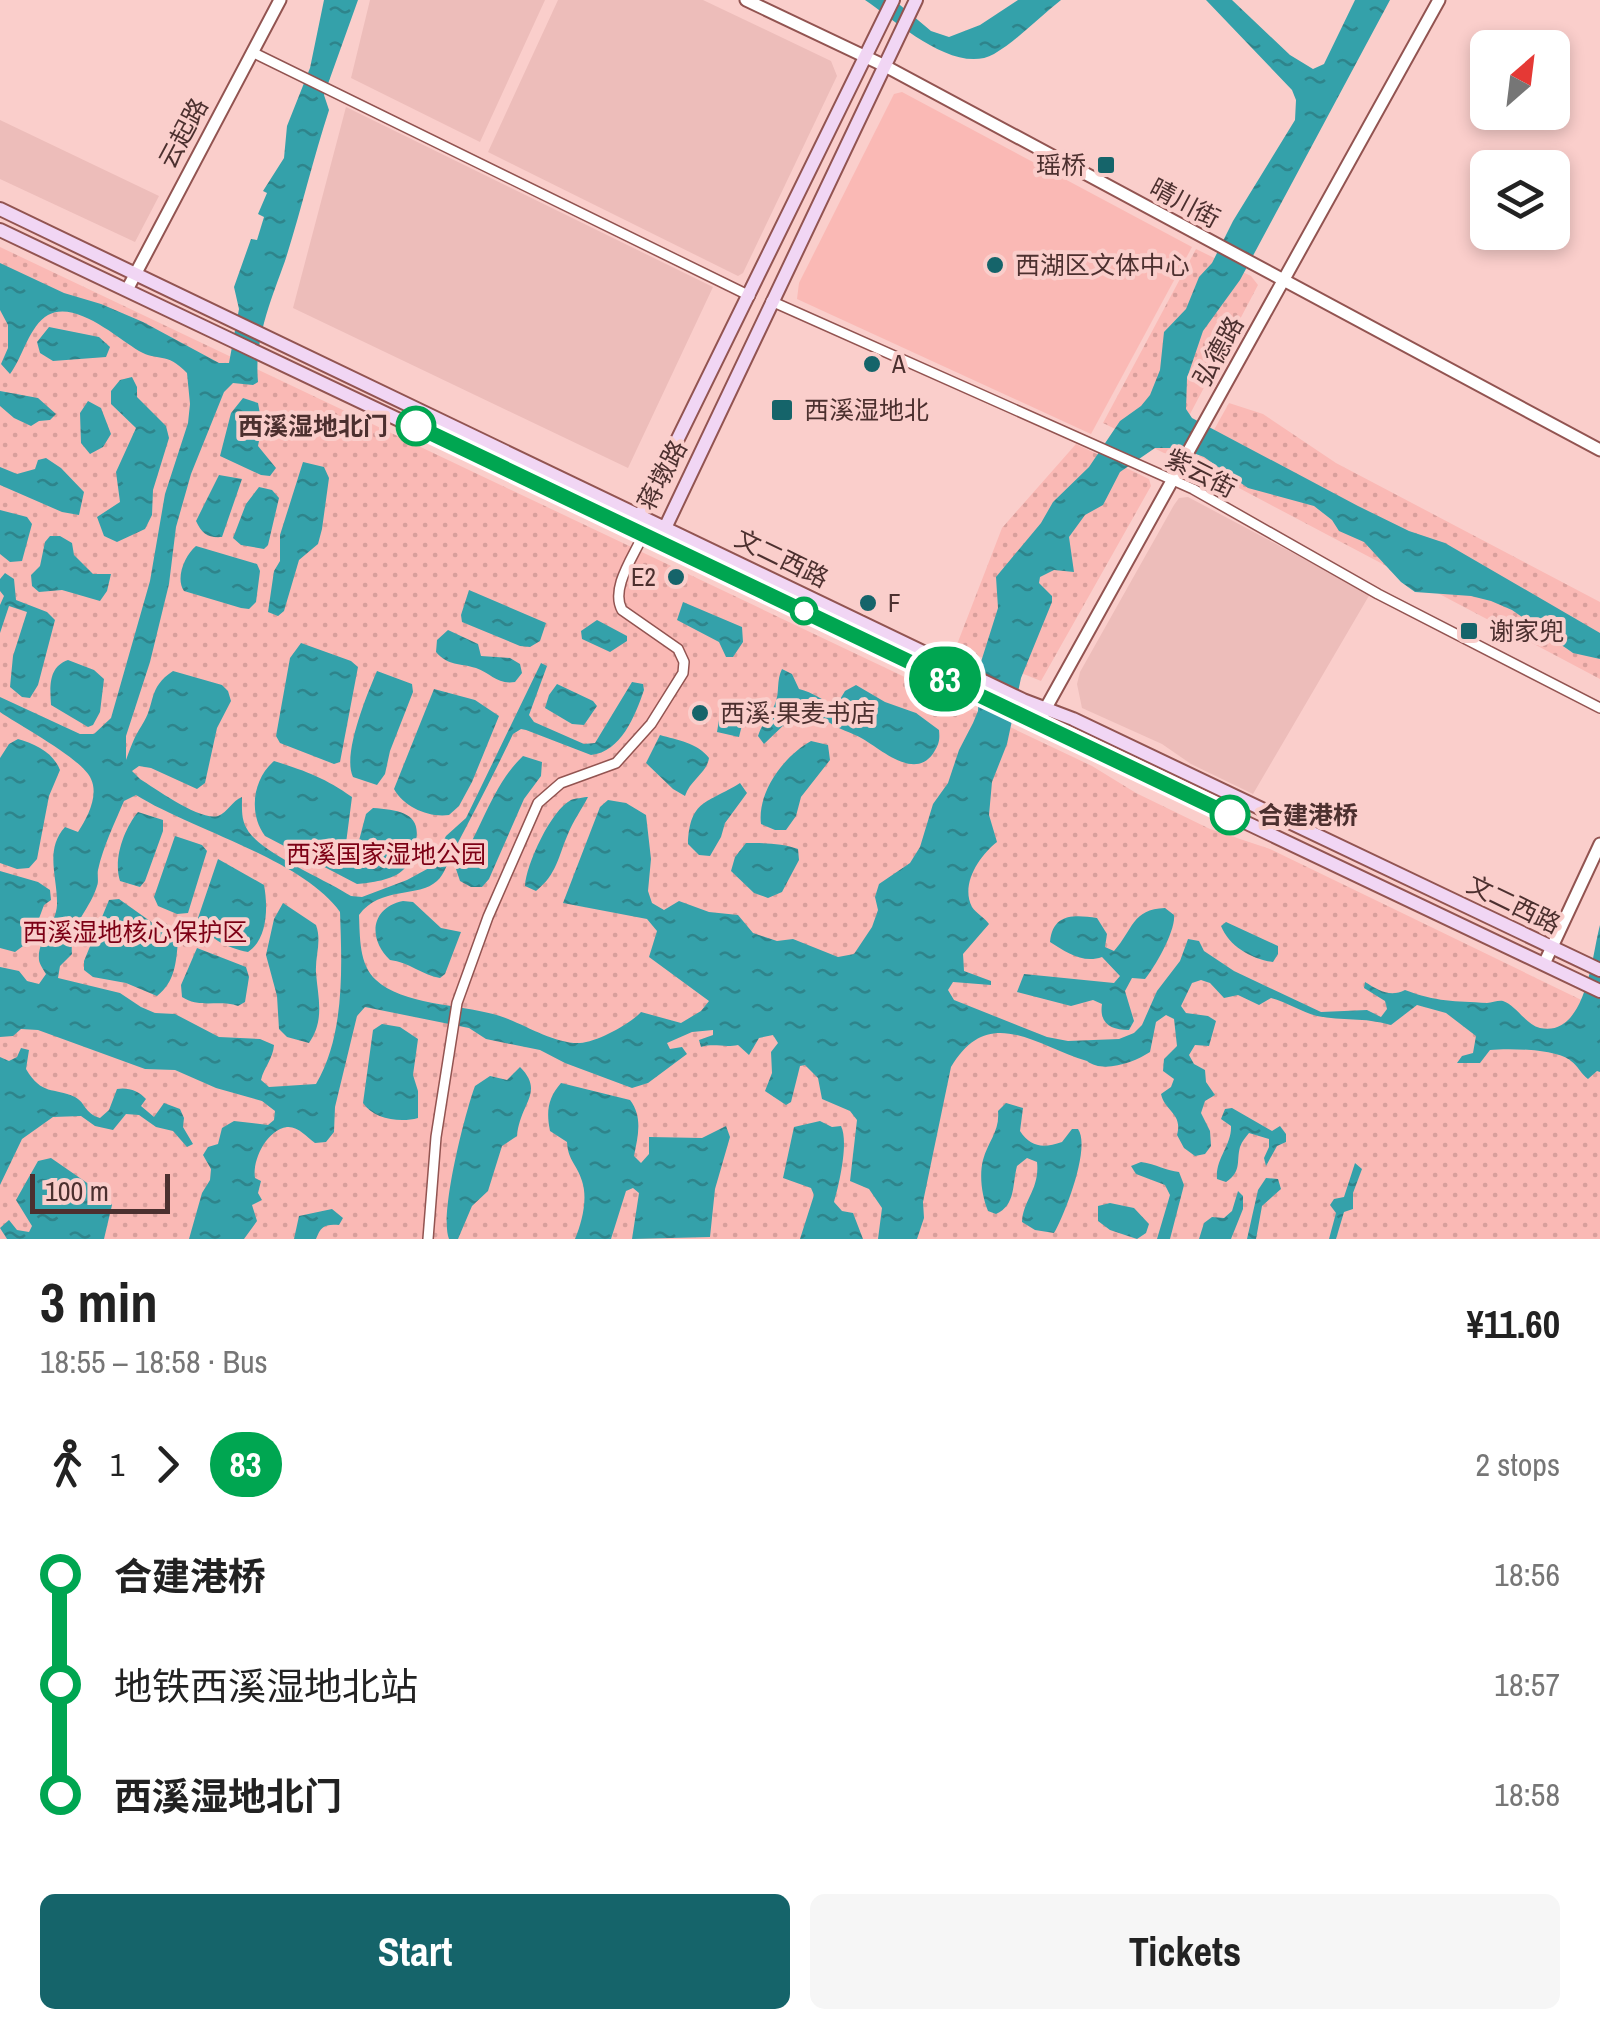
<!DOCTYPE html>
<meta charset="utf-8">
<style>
:root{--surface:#fff;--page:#f6f6f6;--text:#222;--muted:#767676;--accent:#15646a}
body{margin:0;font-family:"Archivo Narrow","Noto Sans SC",sans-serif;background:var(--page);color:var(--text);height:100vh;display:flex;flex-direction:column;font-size:38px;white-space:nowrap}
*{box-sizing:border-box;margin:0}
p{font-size:32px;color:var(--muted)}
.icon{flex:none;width:55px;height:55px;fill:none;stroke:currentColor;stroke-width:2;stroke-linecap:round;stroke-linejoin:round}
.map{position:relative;height:1239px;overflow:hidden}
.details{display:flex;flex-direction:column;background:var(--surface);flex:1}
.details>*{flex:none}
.badge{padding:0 20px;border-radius:32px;font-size:35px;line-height:65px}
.needle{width:65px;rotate:28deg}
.fabs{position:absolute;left:1470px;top:30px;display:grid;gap:20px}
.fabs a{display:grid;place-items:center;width:100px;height:100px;border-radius:15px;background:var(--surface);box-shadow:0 5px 15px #0003;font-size:50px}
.scale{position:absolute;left:30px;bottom:25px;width:140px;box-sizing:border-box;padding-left:10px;border:5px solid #4c302f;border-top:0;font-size:28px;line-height:35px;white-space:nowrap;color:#4c302f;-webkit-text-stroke:8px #facecb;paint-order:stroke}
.map>.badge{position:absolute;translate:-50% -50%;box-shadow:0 0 0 5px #fff}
.legs{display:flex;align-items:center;gap:15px;height:110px;padding:0 40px;font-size:32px}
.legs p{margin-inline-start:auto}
.headline{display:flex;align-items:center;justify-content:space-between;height:170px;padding:0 40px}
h1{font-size:55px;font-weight:700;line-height:75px}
.cta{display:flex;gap:20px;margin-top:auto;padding:20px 40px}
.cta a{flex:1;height:115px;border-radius:15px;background:var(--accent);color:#fff;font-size:40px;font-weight:700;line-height:115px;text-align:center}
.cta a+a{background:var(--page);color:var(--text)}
ul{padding:0 40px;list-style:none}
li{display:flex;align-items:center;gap:35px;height:110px;font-size:38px}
li i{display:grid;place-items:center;width:15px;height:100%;margin:0 12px;background:currentColor}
li i::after{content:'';width:25px;height:25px;margin:-12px;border:8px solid;border-radius:50%;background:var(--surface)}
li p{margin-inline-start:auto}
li:first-child i{background:linear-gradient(#0000 50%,currentColor 0)}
li:last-child i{background:linear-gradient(currentColor 50%,#0000 0)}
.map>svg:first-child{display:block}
</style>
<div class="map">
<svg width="1600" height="1239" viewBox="0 0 1600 1239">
<defs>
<pattern id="grass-dots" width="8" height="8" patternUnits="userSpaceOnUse" patternTransform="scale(2.5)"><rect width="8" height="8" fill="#fab9b5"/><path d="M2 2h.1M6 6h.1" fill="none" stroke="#d89f9c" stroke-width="1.8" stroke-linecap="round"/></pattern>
<pattern id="water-ripples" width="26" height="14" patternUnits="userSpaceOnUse" patternTransform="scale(2.5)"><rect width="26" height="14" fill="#34a1aa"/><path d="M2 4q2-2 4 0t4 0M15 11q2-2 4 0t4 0" fill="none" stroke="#2e848b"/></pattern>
</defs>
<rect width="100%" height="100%" fill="#facecb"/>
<!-- built -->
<path fill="#edbdba" d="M370,0h175l-65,142 -129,-64z
M558,0h145l128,61 6,15 -94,197 -5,3 -250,-124z
M346,107l367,180 -85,181 -335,-160z
M0,120l159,76 -24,46 -135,-63z
M1188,497l182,97 -117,200 -62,-30 -29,-20 -80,-36 -5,-24 3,-12 94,-167 5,-7z"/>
<!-- grass -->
<path fill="url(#grass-dots)" d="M0,247l1092,519 44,27 74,36 60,20 330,160v230h-1600z
M1196,249l55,27 7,9 -89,169 -5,-1 -61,-30z
M1229,403l34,11 73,49 264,139v77l-397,-210 -7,-7z
M1076,444l73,35 2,7 -110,195 -85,-34 46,-119z"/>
<!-- garden -->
<path fill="#fab9b5" d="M902,92l290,155 -101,187 -294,-135 2,-16 95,-189z"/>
<!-- water -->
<path fill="url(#water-ripples)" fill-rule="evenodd" d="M324,0h34l-34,95 5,15c-16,49 -28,101 -44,151 -14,39 -31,79 -27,121l-5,3 -20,-2 -9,9 -33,82 -15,53 -7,57 -19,78 -24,74v24c5,-13 7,-21 16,-35 14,-21 5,-37 31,-54l49,14 6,6 3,10 -14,27 -12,55 -8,6 -46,-21 -12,-2 -7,5 8,8c16,10 60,42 78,37 10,-4 14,-15 24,-19 0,12 -1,22 5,32 12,23 80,51 104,67l11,1 45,-17 22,-12 17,-32 20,-18 75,-155 6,3 -18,49 5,7 50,22 11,-1 37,-61 11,2 1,6c-9,26 -23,62 -53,65l-65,-25 -5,-1 -8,5c-19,40 -40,80 -61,120 -5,9 -7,20 -15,27 -18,17 -57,5 -78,34 1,22 0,50 17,65 25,24 84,25 117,34 28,7 58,30 87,29 17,-1 50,-19 61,-31l40,11 20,-12 8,-10 -60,-44 8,-26 -10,-12 -84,-16 37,-96 8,-7 18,3 20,12 5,44 -3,32 4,12 12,7 15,-9 30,11 29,3 15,18 24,8 16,-2 45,18 16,-3 18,-27 6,-17 -3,-13 4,-13 31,-21 10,-16 13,-43 15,-21 11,-33 14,-27 5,-12 2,-46 18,-57 -2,-31 45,-54 12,-21 36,-35 31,-46 21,-15 9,-11 10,-25 4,-38 22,-23 13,-32 13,-14 21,-42 62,-101 1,-20 -4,-10 -86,-90h26l58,55 23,14 11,-5 31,-64h35l-150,280 -37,51 -16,47 -1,31 6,9 166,88 51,25 36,12 155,90v26l-27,-6 -61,-43 -21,-9 -20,-5 -56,-4 -14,-10 -37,-40 -25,-11 -7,-11 -18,-14 -66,-18 -44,-31 -24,-9h-25l-35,24 -17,33 -18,10 -16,22 5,35 -20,-2 -14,7 -1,6 13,13v6l-31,76 -14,66 -15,38 -3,33 8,27c-17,13 -37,42 -25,65 4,6 12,10 17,17l-26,30 1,17 27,10v4l-38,-3 -5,8 6,10 93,37 21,4 51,-2 15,-6 8,-8 15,-34 23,-30 8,-22 11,2 5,10 30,20 87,41 46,-2 14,7 6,-8 -2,-8 -21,-13 1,-6c13,8 25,16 40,8 31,12 50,11 82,13 5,0 11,-3 16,-2 13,4 22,23 37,27 47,10 52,-75 60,-103v147l-3,-1 -9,8c-7,-5 -10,-13 -17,-18 -14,-12 -62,-13 -81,-11l-10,13h-23l5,-7 11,-3 3,-17 -30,-23 -29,-8 -26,20c-28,-8 -48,-4 -74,-9 -16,-4 -30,-14 -46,-18l-12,7 -21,-10 -14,3 -14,-15 -9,-3 -9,3 -11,23 5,7 22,3 8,5 -7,25 -14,-1 -6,10 5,9 11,6 1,12 9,13 -10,6 -4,12 9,18 1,15 -6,8 -10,2 -11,-8 -7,-13c6,-22 -12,-23 -16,-41l10,-7 3,-8 -11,-8 1,-12 13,-13 -3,-27 -8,-4 -10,7 -6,30c-15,10 -47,22 -63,9 -52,-15 -98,-58 -136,6l-28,135 1,16 -7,21h-39l4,-31 -13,-19 -19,-8 7,-61 -7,-9 -28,-12 -4,-21 -13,-13 -5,1 -9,36 -5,3 -21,-14 7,-18 -1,-21 7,-9 -5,-8 -14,3 -10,17 -11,-10c-14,3 -23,-2 -37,2l-2,-7 14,-5v-5l-21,2 -25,11 3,6 12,-2 5,7 -39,29 -16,5 -67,-25 -25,-13 -54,-11 -17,-11 -104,-21 -8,9 -22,91 -1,25 -8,10 -11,1c-8,-6 -17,-17 -28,-16 -21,3 -35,34 -32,51l6,3 -3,12 4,7 -10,5 5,16 -13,18h-55l13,-46 8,-13 1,-11 -8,-14 5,-8 10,-3 4,-16 12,-7 34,4 6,-5 1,-9 -13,-10 -46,-13 -41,-18 -30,-1 -107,-39 -17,-1 -8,7 -13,1v-70l19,4 8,10 12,3 7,-10c-2,-3 -7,-11 -7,-14 -2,-20 17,-35 18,-55 1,-27 -13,-55 8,-78l13,5c9,-14 21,-36 13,-53 -8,-20 -71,-53 -91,-67v-15l80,37h14l17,-16 39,-137 15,-87 23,-71 2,-19 -3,-31c-21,-22 -29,-11 -48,-22 -22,-13 -63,-51 -91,-36 -19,11 -25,42 -38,59l-9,-10 7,-16v-23l-8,-15v-47l64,30 37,11 42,18 76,41h10l10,-54 -5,-22 17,-48 6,1 7,-23 -6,-3 9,-21 -4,-2 21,-33 3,-32 23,-58zM136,795c56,35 166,64 204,117 2,55 5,123 -24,172l-47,3 -8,-7c3,-13 12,-21 13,-35l-14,-6 -41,-2 -44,-23 -20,-1 -14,-6 -21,-14 -62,-15 2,-12 12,-12c-3,-29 18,-44 25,-68 2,-5 0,-11 1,-16 5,-23 17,-48 26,-69z
M865,0h29l37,31 18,6 31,-12 38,-25h43c-22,17 -43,40 -67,54 -39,22 -98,-33 -129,-54z
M49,327l50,10 11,10 -4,10 -53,4 -13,-8 -3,-11z
M132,377l5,10v10l29,29 3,12 -16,52 -1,25 -7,14 -28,13 -13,-6 -7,-19 23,-15 -4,-30 20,-44 -25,-24v-13l9,-11z
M0,391l38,7 18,16 -6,6 -11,1 -8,5 -17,-8 -14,-12z
M243,398l15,5 4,22 -4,21 18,22 -6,8 -9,-1 -41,-19 11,-43z
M88,401l13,7 10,26 -8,13 -13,7 -9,-11 -1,-30z
M46,458l15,10 23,24 -5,23 -17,-3 -62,-27v-18l17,7 18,-5 3,-9z
M303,462l21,5 5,11 -7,51 -4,15 -19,16 -15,51 -6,5 -10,-4 6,-41 6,-10v-26z
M219,475l23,4 -20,58c-14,1 -20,-3 -26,-16z
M259,487l13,3 7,8 -11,47 -4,4 -23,-4 -8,-7 13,-34z
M0,510l27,7 5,7 -10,37 -12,1 -10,-8z
M50,536h10l12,7 2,12 19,19h18l-4,17 -7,10 -38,-11 -23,2 -7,-6 -1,-11 9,-9 5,-24z
M196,546l61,18 3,7 -4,31 -7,7 -8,-1 -57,-17c-9,-13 1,-36 12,-45z
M5,573l9,6 2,21 31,12 8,8 -17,65 -8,13 -8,-1 -12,-10 3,-31 14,-44 -18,-6 -9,27v-28l4,-9 -4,-5v-12z
M469,590l77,33 -6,18 -10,6 -10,-1 -58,-24 -1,-7z
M683,602l59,25 1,15 -10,15h-7l-7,-15 -42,-22z
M597,620l30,16v5l-17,11 -28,-13 -1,-8z
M448,630l30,14 3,12 29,2 10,6 2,9 -7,9c-18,3 -24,-9 -39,-14 -16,-5 -28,-2 -40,-16l1,-12z
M301,643l50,18 7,6 -18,95 -6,2 -54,-21 -4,-7 14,-78z
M68,660l26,10 10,9 -4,33 -7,13 -5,2 -37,-22c-1,-18 -3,-38 17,-45z
M782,669l10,5 7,15c14,3 24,12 37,17l9,-15 11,-6 29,17 31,11 23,17c1,10 0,14 -5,22 -18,29 -51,-1 -71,-13 -12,-7 -24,-9 -36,-18l-21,3 -17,-4 -25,24 -6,-8c4,-13 12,-20 17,-32 5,-12 1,-23 7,-35z
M377,671l35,13 1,8 -23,59 -5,23 -8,11 -24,-8c-11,-22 14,-83 24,-106z
M557,684l36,17 4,5 -13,19 -12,-1 -27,-16 4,-13z
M434,689l41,11 24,16 -27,66 -13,24 -10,9c-20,3 -45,-8 -55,-26z
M720,714l23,7 -4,16 -22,-5z
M660,735c17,5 38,8 49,23 -2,15 -19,22 -24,38l-12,-7 -27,-26z
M18,739c17,5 35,13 42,31l-11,26 -12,63 -8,9 -12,1 -17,-6v-105l9,-14z
M811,741l17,4 2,15 -29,37 -5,19 -10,14h-11l-14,-6c-4,-32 23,-68 50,-83z
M523,756l19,6 -1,14 -17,23 -35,80 -7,8h-11l-11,-6 -4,-12c24,-35 36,-84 67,-113z
M274,761c32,10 51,17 78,36l-7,54 5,3 6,-2 10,-38 7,-6c29,2 52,6 41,40 -3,8 -5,17 -11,22 -10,10 -33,13 -46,14l-92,-48c-17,-23 -12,-57 9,-75z
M740,783l7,10 -22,30 -4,14 -11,19 -11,-1 -11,-11c2,-45 19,-40 52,-61z
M588,797c-6,12 -15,24 -20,37 -10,23 -11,40 -32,57l-11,-5c1,-21 26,-76 46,-86 2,-1 14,-3 17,-3z
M138,812l25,8v11l-18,50 -5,6 -20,-6c-7,-22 4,-52 18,-69z
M175,836l27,9 5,6 -19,62 -11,1 -19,-8 -4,-9z
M746,843c16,0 37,0 52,6l1,11 -17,32 -14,6 -14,-5 -23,-22 4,-14z
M218,859l46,26c4,21 4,54 -16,67 -21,-4 -42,-14 -50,-34z
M0,871l38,11 12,8 1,10 -7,5 -13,35 -16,12 -15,-4z
M119,899l59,42c-2,22 -3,41 -21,55l-31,-13 -33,-6 -9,-7v-9l25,-61z
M403,901l10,1 28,26 20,4 -16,42 -5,4c-18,-3 -31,-16 -50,-18 -22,-21 -20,-52 13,-59z
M283,903l33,22c6,17 -1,30 0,48 2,25 9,47 -7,70l-22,-6 -8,-8 -2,-33 -11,-41 8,-36z
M1165,908l9,7c2,15 -19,52 -29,64l-13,-1 -7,13 9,30 -5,9c-18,0 -30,-6 -27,-26l-9,-4 -22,6 -54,-14 7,-18 90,9 6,-7 -18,-19c-19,7 -36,-5 -52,-15 3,-29 24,-27 47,-24l10,16 -2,13 9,4c19,-21 18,-42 51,-43z
M1226,922l52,24v8l-5,8c-22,-3 -44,-16 -52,-36z
M197,948l49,19 3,10 -4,25 -7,4c-19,-7 -38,3 -56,-9l-1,-12z
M382,1024l18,3 18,12 -5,36 5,16v27c-18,5 -45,1 -55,-15l10,-73z
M21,1048l8,2 -3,19c16,27 27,18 49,28 11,6 9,16 25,21l9,-8 8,-21c11,-2 22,2 29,10l-5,7 13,11 10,-14 16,6 4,9 -1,9 10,17 -6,3 -14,-16 -17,-4 -17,-12 -13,-1 -13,16 -18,-4 -14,-10 -28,1 -31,22 -22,46v-128l9,4 8,-4z
M520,1067c25,25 0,36 -3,69l-15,10 -14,45 -16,15 -14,33h-9c-10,-24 16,-126 26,-153l15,-10 17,4z
M561,1083l69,17c13,17 8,36 4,56l7,7 8,-9v-17l53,1 24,-12 4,11 -15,52 -5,48 -78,2 7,-46 -6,-5 -7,3 -15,48h-36c7,-17 13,-40 7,-58 -5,-17 -14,-20 -15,-39l-17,-11c-4,-20 -2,-33 11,-48z
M1006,1103l17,5 -3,23c11,17 24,17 42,11l10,-13h6c13,18 -13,85 -24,104l-19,-3 -13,-8c1,-22 18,-33 15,-60l-10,-4 -10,8c-5,19 -1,39 -21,48l-8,-3c-6,-15 -9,-35 -5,-51 5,-19 17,-29 15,-49z
M1232,1108l40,23 8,-5 6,8v8l-9,4 -11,20 -2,-8 5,-11v-8l-20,-6c-3,4 -7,8 -9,14 -4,15 2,24 -14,35l-9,-3c-2,-20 15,-34 14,-53l-10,-7 4,-10z
M820,1121l12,6 9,-1c8,16 -2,59 -7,76l8,9 11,2 10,26h-63l14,-44 -3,-7 -28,-10 11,-51z
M51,1158l55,38 6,9 -8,34h-97l-7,-11 9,-8 8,10 12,2 3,-6 -16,-26 22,-39z
M1141,1162c15,2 26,9 38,10l5,13 -14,54h-13l13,-44 -5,-10 -29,-11 -5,-8z
M1355,1163l7,6 -9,24v16l-9,3 -8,27h-7l7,-26 -6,-8 4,-6 10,-2z
M1266,1178l12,1 3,10 -19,17 -6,33h-9l11,-49z
M1238,1191l5,5v13l-12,30h-32l5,-16 8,-6 12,1 8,-7z
M1110,1203l24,5 15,16 -3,9 -9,6 -27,-9 -12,-9v-15z
M332,1209l11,9 -4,7c-14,-1 -18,1 -23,14h-22l5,-23z"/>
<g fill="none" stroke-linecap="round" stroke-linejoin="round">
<!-- minor casing -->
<g stroke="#925451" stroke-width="12">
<path id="minor" d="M252,52l498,244
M771,301l422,188 185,105 222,114
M428,1239l8,-102 21,-134 31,-86 50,-114 23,-20 55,-20 35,-39 32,-51 1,-11 -6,-13 -56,-39c-12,-22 12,-54 21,-75"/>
</g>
<!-- tertiary casing -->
<g stroke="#925451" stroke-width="15">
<path id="tertiary" d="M746,0l139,66 715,384
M128,288l152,-288
M1037,724l402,-724
M1544,964l56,-120"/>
</g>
<!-- secondary casing -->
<g stroke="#925451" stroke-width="16">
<path id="secondary" d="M0,209l1023,491 50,19 527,251
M0,230l1600,761
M642,522l-1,-8 252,-514
M661,528l5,-2 250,-526"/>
</g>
<!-- minor -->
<use href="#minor" stroke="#fff" stroke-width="9"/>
<!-- tertiary -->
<use href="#tertiary" stroke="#fff" stroke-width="11"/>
<!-- secondary -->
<use href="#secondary" stroke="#f1d6f4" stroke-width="12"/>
</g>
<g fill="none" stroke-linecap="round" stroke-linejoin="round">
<!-- line-1 casing -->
<g stroke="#fff" stroke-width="22">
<path id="line-1" d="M416,426l814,389"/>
</g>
<!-- line-1 -->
<use href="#line-1" stroke="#00a651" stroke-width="15"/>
</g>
<!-- markers -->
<g fill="#15646a" stroke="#facecb" stroke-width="4">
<rect x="1096" y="155" width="20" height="20" rx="5"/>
<circle cx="995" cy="265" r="10"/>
<circle cx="872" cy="364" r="10"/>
<rect x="770" y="398" width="24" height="24" rx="5"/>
<circle cx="676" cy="577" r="10"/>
<circle cx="868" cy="603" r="10"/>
<rect x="1459" y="621" width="20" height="20" rx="5"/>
<circle cx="700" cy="713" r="10"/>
</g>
<g fill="#fff" stroke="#00a651" stroke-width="5">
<circle cx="416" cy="426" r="18"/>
<circle cx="804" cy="611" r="12"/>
<circle cx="1230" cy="815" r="18"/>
</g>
<g text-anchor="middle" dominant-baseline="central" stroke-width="8" stroke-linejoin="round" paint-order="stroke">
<!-- street labels -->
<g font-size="25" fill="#4c302f" stroke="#facecb">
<text transform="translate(183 133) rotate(-62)">云起路</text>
<text transform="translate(1185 203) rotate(28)">晴川街</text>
<text transform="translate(1218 351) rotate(-61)">弘德路</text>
<text transform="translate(1201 473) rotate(27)">紫云街</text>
<text transform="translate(662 475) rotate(-62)">蒋墩路</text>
<text transform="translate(782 558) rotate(26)">文二西路</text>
<text transform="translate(1514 904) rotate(26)">文二西路</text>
</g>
<!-- poi labels -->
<g font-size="25" fill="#4c302f" stroke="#facecb" text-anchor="start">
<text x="1086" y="165" text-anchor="end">瑶桥</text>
<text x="1015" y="265">西湖区文体中心</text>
<text x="892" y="364">A</text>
<text x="804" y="410">西溪湿地北</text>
<text x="656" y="577" text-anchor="end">E2</text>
<text x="888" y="603">F</text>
<text x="1489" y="631">谢家兜</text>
<text x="720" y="713">西溪·果麦书店</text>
</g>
<!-- stop labels -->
<g font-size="25" font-weight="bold" fill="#4c302f" stroke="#facecb" text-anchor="end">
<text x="388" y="426">西溪湿地北门</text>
<text x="1258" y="815" text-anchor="start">合建港桥</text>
</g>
<!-- park labels -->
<g font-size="25" fill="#7d0015" stroke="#facecb">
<text x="386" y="854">西溪国家湿地公园</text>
<text x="135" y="932">西溪湿地核心保护区</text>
</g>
</g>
</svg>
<div class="fabs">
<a><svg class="needle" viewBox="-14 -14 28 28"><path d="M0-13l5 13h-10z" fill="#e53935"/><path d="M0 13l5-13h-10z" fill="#767676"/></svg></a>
<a><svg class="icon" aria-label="layers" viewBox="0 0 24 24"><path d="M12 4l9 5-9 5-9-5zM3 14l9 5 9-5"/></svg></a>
</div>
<div class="scale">100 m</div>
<b class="badge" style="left:945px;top:679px;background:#00a651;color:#fff">83</b>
</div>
<section class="details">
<div class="headline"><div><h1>3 min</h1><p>18:55 – 18:58 · Bus</p></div><b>¥11.60</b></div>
<div class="legs"><svg class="icon" aria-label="walk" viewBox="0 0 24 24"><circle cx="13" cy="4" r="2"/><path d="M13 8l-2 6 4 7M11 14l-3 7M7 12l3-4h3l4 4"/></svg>1<svg class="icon" aria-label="forward" viewBox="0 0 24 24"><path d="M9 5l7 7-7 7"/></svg><b class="badge" style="background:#00a651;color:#fff">83</b><p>2 stops</p></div>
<ul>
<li><i style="color:#00a651"></i><b>合建港桥</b><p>18:56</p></li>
<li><i style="color:#00a651"></i><span>地铁西溪湿地北站</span><p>18:57</p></li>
<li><i style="color:#00a651"></i><b>西溪湿地北门</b><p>18:58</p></li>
</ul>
<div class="cta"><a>Start</a><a>Tickets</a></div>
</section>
